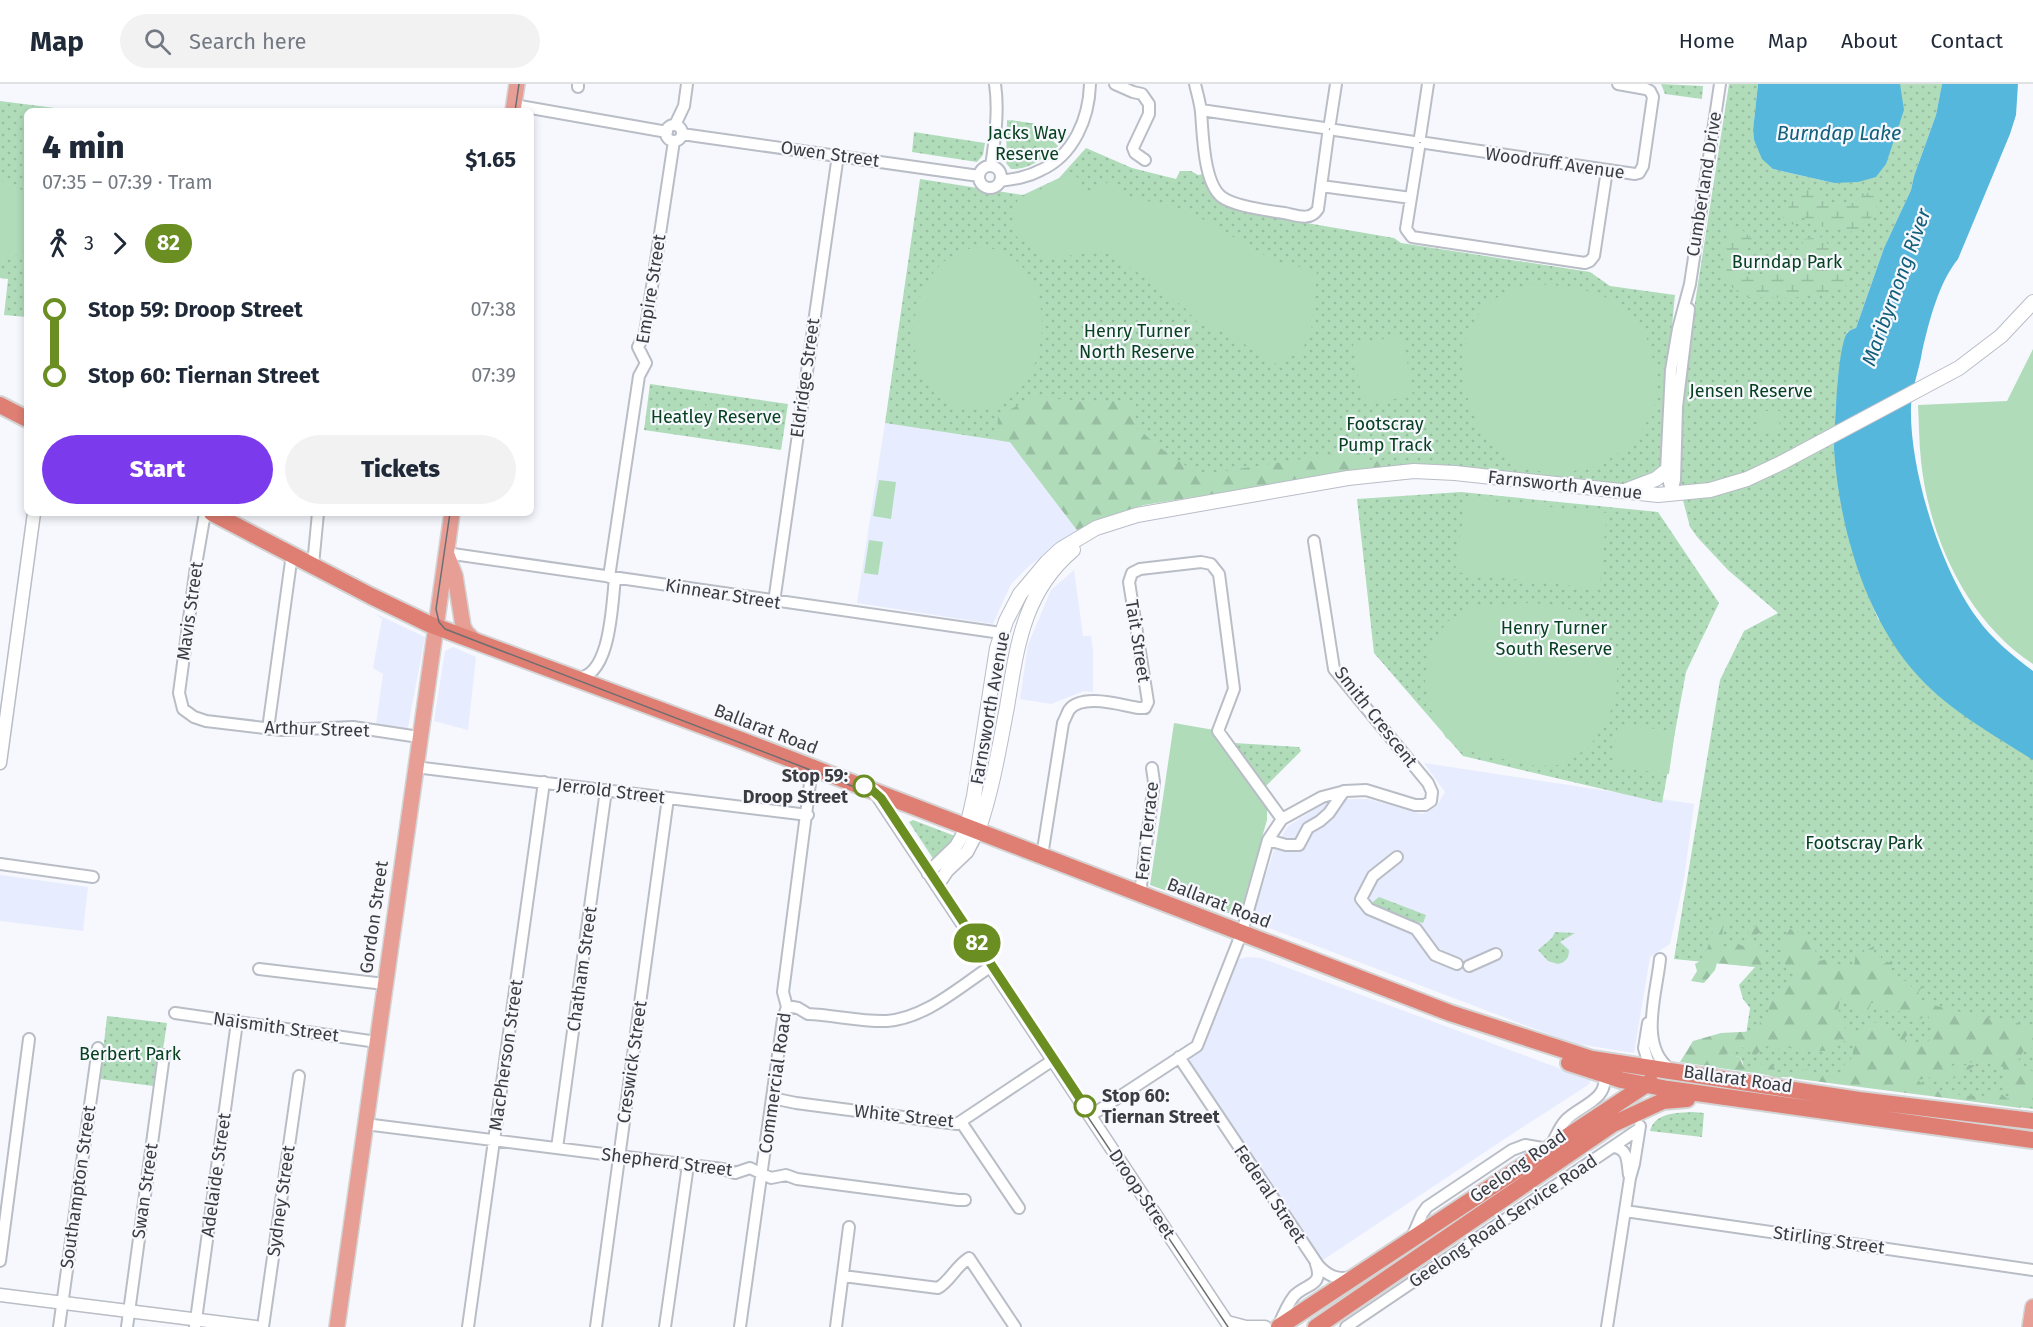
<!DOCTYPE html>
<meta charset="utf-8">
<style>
:root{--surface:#fff;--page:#f2f2f3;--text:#1f2937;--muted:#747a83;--line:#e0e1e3;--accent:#7c3aed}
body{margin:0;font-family:"Fira Sans",sans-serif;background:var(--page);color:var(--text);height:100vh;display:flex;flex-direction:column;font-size:22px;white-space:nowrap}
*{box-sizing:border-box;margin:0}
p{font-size:20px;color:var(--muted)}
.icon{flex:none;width:33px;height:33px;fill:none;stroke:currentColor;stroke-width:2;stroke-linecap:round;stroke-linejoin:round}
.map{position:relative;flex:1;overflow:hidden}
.side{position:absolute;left:24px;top:24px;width:510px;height:408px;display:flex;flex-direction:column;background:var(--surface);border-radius:9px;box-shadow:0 3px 9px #0003}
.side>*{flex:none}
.badge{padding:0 12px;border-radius:20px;font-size:21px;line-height:39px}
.map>.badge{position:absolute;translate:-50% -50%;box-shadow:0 0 0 3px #fff}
.legs{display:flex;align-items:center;gap:9px;height:66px;padding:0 18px;font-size:20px}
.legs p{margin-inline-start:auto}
.headline{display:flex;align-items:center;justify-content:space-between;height:102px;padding:0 18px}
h1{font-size:33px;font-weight:800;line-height:45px}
.cta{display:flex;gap:12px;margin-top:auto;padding:12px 18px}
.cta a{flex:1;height:69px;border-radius:36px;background:var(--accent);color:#fff;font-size:24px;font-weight:800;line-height:69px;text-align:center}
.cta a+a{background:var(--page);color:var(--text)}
ul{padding:0 18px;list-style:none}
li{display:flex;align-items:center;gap:21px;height:66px;font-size:22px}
li i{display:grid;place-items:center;width:9px;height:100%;margin:0 8px;background:currentColor}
li i::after{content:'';width:15px;height:15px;margin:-8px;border:4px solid;border-radius:50%;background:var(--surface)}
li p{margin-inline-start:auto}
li:first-child i{background:linear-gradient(#0000 50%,currentColor 0)}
li:last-child i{background:linear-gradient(currentColor 50%,#0000 0)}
header{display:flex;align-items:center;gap:36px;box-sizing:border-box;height:84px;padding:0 30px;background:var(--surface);border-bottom:2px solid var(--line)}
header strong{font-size:28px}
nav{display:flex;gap:33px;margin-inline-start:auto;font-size:21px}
.search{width:420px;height:54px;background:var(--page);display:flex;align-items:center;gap:15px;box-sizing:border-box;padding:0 21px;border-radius:33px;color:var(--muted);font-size:22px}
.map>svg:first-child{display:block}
</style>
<header>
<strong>Map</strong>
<div class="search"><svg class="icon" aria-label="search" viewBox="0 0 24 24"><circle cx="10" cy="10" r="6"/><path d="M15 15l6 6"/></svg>Search here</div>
<nav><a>Home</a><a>Map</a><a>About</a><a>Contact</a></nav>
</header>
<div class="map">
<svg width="2033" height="1243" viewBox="0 0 2033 1243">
<defs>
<pattern id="green-dots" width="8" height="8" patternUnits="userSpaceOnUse" patternTransform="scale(1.5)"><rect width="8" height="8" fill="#b0dcba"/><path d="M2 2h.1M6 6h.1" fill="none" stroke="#98bea1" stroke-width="1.8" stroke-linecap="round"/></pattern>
<pattern id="forest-firs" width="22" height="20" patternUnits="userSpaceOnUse" patternTransform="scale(1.5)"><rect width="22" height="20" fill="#b0dcba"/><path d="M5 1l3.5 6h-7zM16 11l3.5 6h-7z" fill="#98bea1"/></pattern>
<pattern id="wetland-marsh" width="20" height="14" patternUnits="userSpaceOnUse" patternTransform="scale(1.5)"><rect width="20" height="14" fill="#b0dcba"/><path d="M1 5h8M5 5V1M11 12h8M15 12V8" fill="none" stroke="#98bea1"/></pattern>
</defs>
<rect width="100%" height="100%" fill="#f6f8fe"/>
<!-- built -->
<path fill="#e7ecfe" d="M885,339l125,19 67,88 -48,36 -18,18 -18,40 -136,-21z
M1074,486l9,66h8l2,15v41l-9,-1 -33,13 -31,-5 8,-54 23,-55z
M376,530l49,23 -18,95 -31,-8 7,-50 -10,-6 9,-49z
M453,563l23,10 -8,73 -34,-9 11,-70z
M1424,679l270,41 -10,75 -14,65 -20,13 -16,96 -62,-10 -321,-122 24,-74 13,-21 37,-23 20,-4h23l54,15 14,-7 9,-15z
M0,791l88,12 -5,44 -83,-10z
M1248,873l13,1 330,122 -3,5 -82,53 -186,124 -133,-202 17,-15 31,-85z"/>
<!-- green -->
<path fill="url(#green-dots)" d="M1661,0l42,2 -1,13 -37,-5z
M1729,0h29l-5,46 1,10 19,29 61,14 66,-96v-3h42l-6,31 -22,61 -3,14 -27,58 -28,80 -9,4 -9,45 -4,71 5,39 12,60 19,53 8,19 155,135v355l-246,-33 -8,2 -37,-9 1,-6 -3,-6 -20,-3 21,-8 3,2 6,-40 -7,-9 -4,-14 16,-18 -81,-8 46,-279 24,-49 34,-18 -50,-43 -30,-32 -8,-11 -12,-46 1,-75z
M0,17l55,7 -1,3h-27v206l-23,-2 4,-36 -8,-1z
M1007,36l28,4 23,22c-13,11 -28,24 -47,23l-5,-6z
M914,48l71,11 -2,12 -6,7 -65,-10z
M1086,64l46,20 44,11 4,-8h11l7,4 6,-1 11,24 6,5 51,14 122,21 7,5 189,29 20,14 65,9 -15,155v18l-14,11 -31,8 -182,-23 -52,3 -238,38 -37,12 -29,13 -67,-88 -125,-19 35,-244 103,16 36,-17z
M650,300l138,20 -7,46 -137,-20z
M1461,408l197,20 61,91 -33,69 -24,131 -199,-47 -89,-103 -17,-154z
M1234,659l65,4 2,4 -36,36z
M913,736l42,16 -1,4 -20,20 -25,-38z
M1379,813l47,18 -3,8 -17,-3 -38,-14z
M1555,848l20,1 -15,9 9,8c0,8 -3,12 -11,14l-10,-3 -10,-11 14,-12z
M107,932l60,7 -4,26 -5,-1 -5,38 -53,-7z
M1693,1028l11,1 -2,24 -52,-6c5,-19 27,-18 43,-19z"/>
<!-- forest -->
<path fill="url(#forest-firs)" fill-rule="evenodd" d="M1011,36l24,4 23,22 -9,7 -20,-19 -13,-3 -2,14 -6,4c0,-10 2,-18 3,-29z
M1033,312l50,6 53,-2 -1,26 24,21 40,28 161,-25 1,11 19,-2 1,8 -238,38 -37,12 -29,13 -67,-88 -13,-2 1,-23z
M1728,831l1,5 -6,8 -3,27 5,-1 2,-7 7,-5 9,4c1,-10 8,-18 17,-23l2,3 -1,6 -7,4 -1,8 12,15 -1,6 -7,2 -40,-4 -2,7 -11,13 -13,-2 6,-10 -2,-7c13,-6 14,-25 20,-38l-7,-1 2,-9 5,1 3,5z
M1790,845l19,8 6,5 1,20 14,-4 8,8h16l2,-12 7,-12 2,1 -3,10 12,-7 -2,16h6l3,-9v11l7,-1 6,-4c-4,8 -4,16 2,23l15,-2v7l9,-5 4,2 -9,13 22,9 39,10 36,5 21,9v18h-8l-7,13 15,11v35l-12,-1 -1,2c-114,-16 -227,-28 -340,-46l13,-21 28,-8 38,-2 1,-10 6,-4 6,-18 29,-28 -14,2 -5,-21v-11zM1841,911l6,3c4,8 9,13 13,20l4,2 7,-17h5l15,10 10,-2 16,9 11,-4c11,17 5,22 -9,32l-14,-6v-4l9,-13 -9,-3 -4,1 -1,16 -9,-2v-8l-9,-2 -5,-4 -8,-2 -6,13 -22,-7 3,-9 -6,-8zM1838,954l16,8 -2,12 -8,7 1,9 -27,1 -11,-6 -28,9 -6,-13 -15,-1 -7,3 -8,-1 -3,-9 -16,-3 8,-1 9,-7 14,10 10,-10 19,3 14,-3 5,5h32l5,-11zM1954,972l5,6 31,1 13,4v17l8,9 -3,6 -15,-11 -11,9c-20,-3 -50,-1 -64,-17l18,-4 7,5 19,-5 13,-11 -36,1 10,-2z"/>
<!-- wetland -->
<path fill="url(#wetland-marsh)" d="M1807,105l8,2 20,13 19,-1 4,-5 17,-9 6,3 -7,23 -18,16 -10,1 -16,-6 -13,1 -9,-4 -4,-7 -5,1 -1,6 -4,2 -11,-5v-9l5,-3 10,-15z
M1729,145h12l11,10 -12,30 9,9 32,-10 9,4 12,-9 -3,-10 5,-14 20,-2 4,8 15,6 8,20 -4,14 -8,4 -47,9 -48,-1 -18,-14 -6,-19z"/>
<!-- pitch -->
<path fill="#b0dcba" d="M1069,88l5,1 14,20 22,-12 20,16 57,13 91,53 39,7 -6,63 -11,20 -26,11 -49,-33 -25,-6 -17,-19 -15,-9 -19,-17 -45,-30 -55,9 -33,-23 -1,-31 3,-5 42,-20z
M0,97l14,4 13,9v54l-15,10 -12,3z
M981,163c90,7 75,167 -9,163 -81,-3 -77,-157 9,-163z
M1532,200c58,2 112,13 122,81 4,25 4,38 -9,60 -13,21 -33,36 -57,43 -24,6 -46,7 -70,-3 -36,-15 -55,-67 -56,-103 0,-18 8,-37 19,-51 13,-16 32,-21 51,-27z
M1403,252l10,60 -50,8 -10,-60z
M2033,265v315c-66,-43 -104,-127 -112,-203 -2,-19 -2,-37 -3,-56l89,-4z
M695,315l9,3 4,11 -7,9 -8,3c-8,-9 -7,-19 2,-26z
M1758,327h22l-1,20 -22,-1z
M879,396l17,2 -5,37 -18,-3z
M1466,414l141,15 -8,76 -144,-17z
M869,456l14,2 -5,33 -14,-2z
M1529,519l31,2 21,10 21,18 15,26v32l-10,31 -19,26 -27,17 -25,1 -61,-13 -29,-15 -15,-28 -6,-30 4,-32 18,-26 23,-15z
M1174,639l40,7 53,74v16l-28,97 -89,-32z
M1618,641l57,6 -6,43 -56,-7z"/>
<!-- water -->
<path fill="#56b7dd" d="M1758,0h142l4,26 -18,54 -10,13 -18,5 -24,1 -61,-14 -11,-10 -8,-19 -1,-10z
M1942,0h76l-2,31 -6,19 -52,125c-20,25 -29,63 -36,93 -3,19 -10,35 -11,54 -2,62 29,162 66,212 15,21 35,37 56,53v89c-39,-25 -83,-49 -114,-83 -54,-58 -80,-151 -85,-228 0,-13 1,-27 2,-41 0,-12 4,-69 12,-76 2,-2 5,-3 8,-4l28,-80 27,-58 3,-14 22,-61z"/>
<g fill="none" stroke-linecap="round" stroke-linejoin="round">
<!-- minor casing -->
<g stroke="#b9bdc6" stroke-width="14">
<path id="minor" d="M1115,0l18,8 9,2 7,10v10l-16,34 2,5 10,7
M1195,0c2,9 5,18 6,28 2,21 2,76 24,87 12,7 44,12 59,14 12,2 26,9 34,-4l10,-74
M578,3v-3
M514,21l153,27
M1201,26l123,18
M1330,39l6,-39
M675,41l9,-19 3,-22
M666 49a8 8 0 1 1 16 0a8 8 0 1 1-16 0Z
M1335,46l79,12
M682,50l297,42
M1420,53l8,-53
M1426,59l209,31 4,-1 4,-7 10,-69 -3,-6 -4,-2 -28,-5
M1419,64l-13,81 6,8 173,26 5,-2 4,-5 13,-86
M979 93a11 11 0 1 1 22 0a11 11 0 1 1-22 0Z
M991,82c4,-27 8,-55 4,-82
M1000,97c15,-2 28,-4 41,-11 33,-15 48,-52 49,-86
M1321,102l90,12
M1672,409l3,-13 2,-73 12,-98
M1672,410l-6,-23 5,-101 7,-41 12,-45 30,-200
M205,429l-8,46 -18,134 4,16 11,8 12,4 76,9 71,-3 66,10
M446,469l555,80
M313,481l5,-52
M609,493l30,-201 7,-13 -8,-16 7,-14 29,-192
M774,518l64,-447
M577,594c34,-1 35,-75 38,-100
M268,645l24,-175
M415,683l393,48
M1268,756l18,5h13l9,-17 12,-7 9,-8 15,-22
M1042,772l21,-133c2,-4 4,-9 6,-13 13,-17 51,-5 70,-2h6l3,-6 -19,-120 3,-9 8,-4 61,-7 10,2 8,10 15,115 -16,42 64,88
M1397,773l-24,19 -12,23 8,10 47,20 19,26 22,9
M0,780l93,13
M1140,810l14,-112 -2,-14
M1660,875c-3,33 -22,87 10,110
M1469,882l27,-12
M259,885l125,15
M787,922l11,2 10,6c26,1 53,8 79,7 39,-3 72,-34 103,-54
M175,929l202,29
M1648,939l-4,25 6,20
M1179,973l139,208c10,11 19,15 33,12
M772,1014l24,5 161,21 96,-64
M1090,1032l107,-70 45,-114 26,-92 14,-21 40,-22 23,-6 21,-1 49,15h10l6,-4 1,-9 -4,-9 -94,-114 -20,-128
M961,1038l58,86
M365,1040l358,45 12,4 15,-5 21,10 15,-3 11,4 161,21h7
M1551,1061c5,-8 8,-18 15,-25 13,-14 43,-20 38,-45
M1614,1063c15,2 13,16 15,28
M557,1064l49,-358
M1625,1127l408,59
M1412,1153l10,-23 5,-7 85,-57 13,-5 23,4
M0,1177l29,-222
M843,1192l95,12c12,-7 18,-22 31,-30l46,69
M59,1243l39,-279
M127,1243l37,-272
M195,1243l42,-305
M263,1243l36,-251
M468,1243l76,-545
M596,1243l72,-529
M665,1243l23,-162
M740,1243l43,-308 4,-12 -4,-15 29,-224
M836,1243l13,-100
M1278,1243c4,-10 9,-22 16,-31 12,-13 30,-9 22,-32
M1346,1243l293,-198
M1607,1243l23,-149 4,-14 6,-38"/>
</g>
<!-- tertiary casing -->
<g stroke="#b9bdc6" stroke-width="15">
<path id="tertiary" d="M0,679l34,-250
M875,708l355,535
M928,789l28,-27 11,-19
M937,802l10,-15 20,-19 11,-21
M0,1211l256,32
M1227,1238l19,5
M1248,1243h17"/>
</g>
<!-- secondary casing -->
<g stroke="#b9bdc6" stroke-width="16">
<path id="secondary" d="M1627,406l29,-11 10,-8
M967,743l7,-31 23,-148 9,-27 14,-27 27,-32 14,-13 35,-21 41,-13 211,-37 66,-7 41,2 203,22 52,-5 37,-11 34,-16 178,-95 42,-32 32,-34
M978,747c14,-40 21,-82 29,-124 10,-60 16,-115 66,-157"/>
</g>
<!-- primary casing -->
<g stroke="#d4d4d5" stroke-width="18">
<path id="primary" d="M513,27l4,-27
M447,471l8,21 8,50 3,6 9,9
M337,1243l115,-814
M2030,1243l3,-20"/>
</g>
<!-- trunk casing -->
<g stroke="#d4d4d5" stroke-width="20">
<path id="trunk" d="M0,321l27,14
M212,429l159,83 58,28 312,116 709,273 142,46 267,41 174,21
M1569,979l52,17 47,9 365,51
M1279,1243l371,-245
M1316,1243l297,-203 50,-23 24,-2"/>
</g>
<!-- minor -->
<use href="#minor" stroke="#fff" stroke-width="10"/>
<!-- tertiary -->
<use href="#tertiary" stroke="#fff" stroke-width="12"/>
<!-- secondary -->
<use href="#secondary" stroke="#fff" stroke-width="14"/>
<!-- primary -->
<use href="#primary" stroke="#e79e95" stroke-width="15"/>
<!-- trunk -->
<use href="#trunk" stroke="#df7e72" stroke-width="16"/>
<!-- tram -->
<path stroke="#6d6e72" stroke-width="1.5" d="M515,27l4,-27
M450,429l-14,96 3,13 6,7 420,162 11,8 352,528"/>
</g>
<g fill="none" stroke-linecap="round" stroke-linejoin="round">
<!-- line-1 casing -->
<g stroke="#fff" stroke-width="14">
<path id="line-1" d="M864,702l8,4 9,8 204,308"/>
</g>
<!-- line-1 -->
<use href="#line-1" stroke="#6b8e23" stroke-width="9"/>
</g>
<!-- markers -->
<g fill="#fff" stroke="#6b8e23" stroke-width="3">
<circle cx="864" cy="702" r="10"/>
<circle cx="1085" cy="1022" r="10"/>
</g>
<g text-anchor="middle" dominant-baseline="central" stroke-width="4.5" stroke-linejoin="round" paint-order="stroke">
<!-- park labels -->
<g font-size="18" fill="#07411f" stroke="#f6f8fe">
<text x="1027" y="49">Jacks Way<tspan x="1027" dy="21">Reserve</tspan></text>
<text x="1787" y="178">Burndap Park</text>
<text x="1137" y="247">Henry Turner<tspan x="1137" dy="21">North Reserve</tspan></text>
<text x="1751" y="307">Jensen Reserve</text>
<text x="716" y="333">Heatley Reserve</text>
<text x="1385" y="340">Footscray<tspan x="1385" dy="21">Pump Track</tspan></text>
<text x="1554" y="544">Henry Turner<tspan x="1554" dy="21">South Reserve</tspan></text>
<text x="1864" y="759">Footscray Park</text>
<text x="130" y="970">Berbert Park</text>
</g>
<!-- street labels -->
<g font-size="18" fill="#3b3c40" stroke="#f6f8fe">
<text transform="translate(830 70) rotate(8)">Owen Street</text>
<text transform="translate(1555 79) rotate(8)">Woodruff Avenue</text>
<text transform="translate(1704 100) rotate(-81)">Cumberland Drive</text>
<text transform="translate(651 205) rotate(-81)">Empire Street</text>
<text transform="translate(805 294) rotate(-82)">Eldridge Street</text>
<text transform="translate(1565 401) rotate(6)">Farnsworth Avenue</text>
<text transform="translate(723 510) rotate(9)">Kinnear Street</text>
<text transform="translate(190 527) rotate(-82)">Mavis Street</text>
<text transform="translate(1138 557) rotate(81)">Tait Street</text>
<text transform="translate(990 624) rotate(-80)">Farnsworth Avenue</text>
<text transform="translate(1376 633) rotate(52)">Smith Crescent</text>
<text transform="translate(317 645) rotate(2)">Arthur Street</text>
<text transform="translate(766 645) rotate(21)">Ballarat Road</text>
<text transform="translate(611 707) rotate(7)">Jerrold Street</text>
<text transform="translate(1147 747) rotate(-84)">Fern Terrace</text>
<text transform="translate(1219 819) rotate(21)">Ballarat Road</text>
<text transform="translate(374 833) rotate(-82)">Gordon Street</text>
<text transform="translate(582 885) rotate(-82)">Chatham Street</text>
<text transform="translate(276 943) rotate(8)">Naismith Street</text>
<text transform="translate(506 971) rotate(-82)">MacPherson Street</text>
<text transform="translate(632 978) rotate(-82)">Creswick Street</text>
<text transform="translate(1738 995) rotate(8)">Ballarat Road</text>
<text transform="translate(775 999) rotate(-82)">Commercial Road</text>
<text transform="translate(904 1032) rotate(6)">White Street</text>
<text transform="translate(667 1078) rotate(7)">Shepherd Street</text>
<text transform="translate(1518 1082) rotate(-35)">Geelong Road</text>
<text transform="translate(216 1091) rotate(-82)">Adelaide Street</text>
<text transform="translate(78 1103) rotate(-82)">Southampton Street</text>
<text transform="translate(145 1107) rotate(-82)">Swan Street</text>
<text transform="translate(1142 1110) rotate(56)">Droop Street</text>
<text transform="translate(1270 1110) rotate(56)">Federal Street</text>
<text transform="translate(281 1117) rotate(-82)">Sydney Street</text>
<text transform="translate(1503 1137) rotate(-34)">Geelong Road Service Road</text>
<text transform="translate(1829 1156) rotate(8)">Stirling Street</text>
</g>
<!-- stop labels -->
<g font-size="18" font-weight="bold" fill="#3b3c40" stroke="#f6f8fe" text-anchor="end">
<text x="848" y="692">Stop 59:<tspan x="848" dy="21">Droop Street</tspan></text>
<text x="1102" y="1012" text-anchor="start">Stop 60:<tspan x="1102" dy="21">Tiernan Street</tspan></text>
</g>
<!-- water labels -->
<g font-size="20" font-style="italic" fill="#12607a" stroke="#f6f8fe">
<text x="1839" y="49">Burndap Lake</text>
<text transform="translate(1896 203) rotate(-70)">Maribyrnong River</text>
</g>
</g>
</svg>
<b class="badge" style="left:977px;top:859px;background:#6b8e23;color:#fff">82</b>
<section class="side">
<div class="headline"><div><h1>4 min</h1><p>07:35 – 07:39 · Tram</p></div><b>$1.65</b></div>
<div class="legs"><svg class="icon" aria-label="walk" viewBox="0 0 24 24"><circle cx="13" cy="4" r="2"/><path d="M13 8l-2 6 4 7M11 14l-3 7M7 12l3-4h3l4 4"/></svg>3<svg class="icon" aria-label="forward" viewBox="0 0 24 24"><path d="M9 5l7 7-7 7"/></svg><b class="badge" style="background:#6b8e23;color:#fff">82</b></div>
<ul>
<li><i style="color:#6b8e23"></i><b>Stop 59: Droop Street</b><p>07:38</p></li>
<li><i style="color:#6b8e23"></i><b>Stop 60: Tiernan Street</b><p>07:39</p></li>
</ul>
<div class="cta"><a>Start</a><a>Tickets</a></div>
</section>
</div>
